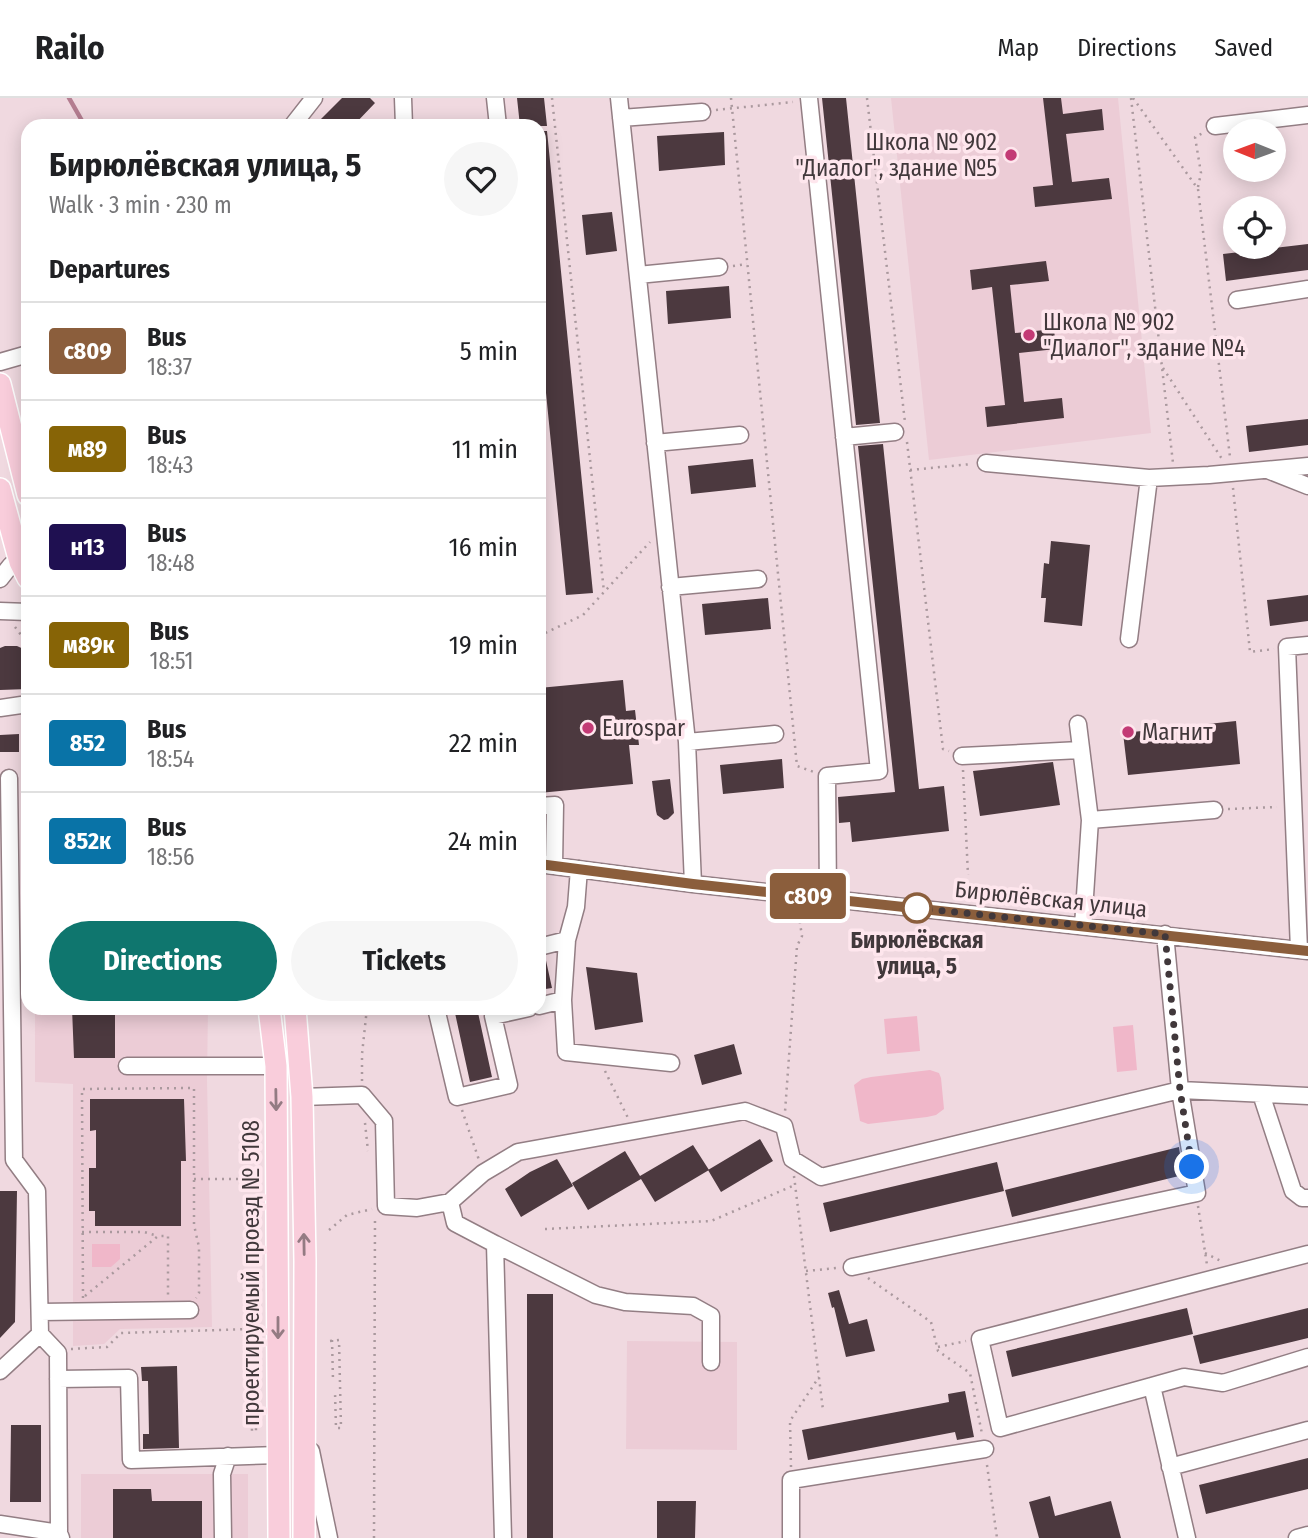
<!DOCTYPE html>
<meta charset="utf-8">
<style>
:root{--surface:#fff;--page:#f6f6f6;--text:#202124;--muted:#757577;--line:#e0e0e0;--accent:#0f766e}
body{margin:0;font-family:"Fira Sans Condensed",sans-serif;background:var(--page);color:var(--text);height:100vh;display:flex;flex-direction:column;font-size:26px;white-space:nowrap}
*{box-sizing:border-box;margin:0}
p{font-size:23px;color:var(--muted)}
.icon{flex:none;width:38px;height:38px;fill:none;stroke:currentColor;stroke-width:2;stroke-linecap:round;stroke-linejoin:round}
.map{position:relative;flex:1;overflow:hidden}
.drawer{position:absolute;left:21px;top:21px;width:525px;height:896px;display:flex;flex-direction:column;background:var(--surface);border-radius:21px;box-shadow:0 4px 18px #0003}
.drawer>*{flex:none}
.badge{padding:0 14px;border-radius:5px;font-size:24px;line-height:46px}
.needle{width:46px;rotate:271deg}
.buttons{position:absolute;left:1223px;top:21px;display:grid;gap:14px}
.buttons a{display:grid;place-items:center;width:63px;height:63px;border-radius:50%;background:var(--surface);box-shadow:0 4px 18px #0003;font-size:35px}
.you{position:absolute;width:35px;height:35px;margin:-18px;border:5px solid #fff;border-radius:50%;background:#1a73e8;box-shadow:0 0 0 10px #1a73e833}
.map>.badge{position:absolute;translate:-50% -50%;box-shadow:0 0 0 4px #fff}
h2{padding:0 28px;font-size:26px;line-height:63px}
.round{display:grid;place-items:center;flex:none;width:74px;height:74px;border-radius:37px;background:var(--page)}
.overview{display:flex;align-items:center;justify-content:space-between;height:119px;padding:0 28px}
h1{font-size:33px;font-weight:700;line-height:52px}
.primary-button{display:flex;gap:14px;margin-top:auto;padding:14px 28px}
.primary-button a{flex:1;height:80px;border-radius:42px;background:var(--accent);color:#fff;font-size:28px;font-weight:700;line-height:80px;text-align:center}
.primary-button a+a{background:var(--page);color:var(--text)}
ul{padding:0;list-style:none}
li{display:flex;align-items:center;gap:21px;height:98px;padding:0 28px;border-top:2px solid var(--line)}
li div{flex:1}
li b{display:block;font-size:26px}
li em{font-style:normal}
li .badge{min-width:77px;font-weight:700;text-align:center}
header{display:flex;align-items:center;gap:42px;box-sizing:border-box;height:98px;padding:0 35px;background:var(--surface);border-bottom:2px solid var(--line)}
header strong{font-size:33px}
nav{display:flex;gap:38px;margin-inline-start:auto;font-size:24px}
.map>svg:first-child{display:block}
</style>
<header>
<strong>Railo</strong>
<nav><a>Map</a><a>Directions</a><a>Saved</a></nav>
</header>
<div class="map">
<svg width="1308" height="1440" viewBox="0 0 1308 1440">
<rect width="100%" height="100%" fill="#f0d9e0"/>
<!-- built -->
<path fill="#ecccd6" d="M891,0h227l33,335 -222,27z
M35,910h173l-1,72 5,247 -92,2 -16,15 -31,2v-262l-38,-2z
M627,1243l110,1v108l-111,-1z
M81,1376h167v64h-167z"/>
<!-- green -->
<path fill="#f0b7c9" d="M917,918l3,35 -33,3 -3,-35z
M1133,927l4,45 -20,2 -4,-45z
M930,972l9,3 2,5 3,31 -8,6 -9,2 -59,7 -8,-3 -6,-36 8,-6 9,-2z
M92,1146h28v15l-9,8h-19z"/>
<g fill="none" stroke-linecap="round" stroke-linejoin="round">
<!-- stream -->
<path stroke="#b47d90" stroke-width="4.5" d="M69,0l16,28"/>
</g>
<!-- building -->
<path fill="#4c393f" d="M342,0h28l5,5 -22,23h-39z
M517,0h27l3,28h-27z
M822,0h24l34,325 -24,2z
M1043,0h18l2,16 39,-5 2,21 -38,4 6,48 37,-4 3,21 -77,8 -2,-20 20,-2z
M539,33h8l46,462 -27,2 -27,-273z
M724,34l1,33 -66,6 -2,-35z
M612,114l5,39 -31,4 -4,-40z
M1308,146v26l-82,11 -3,-27z
M1046,163l3,20 -39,4 5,48 39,-4 2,20 -37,4 5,49 38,-4 2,20 -77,9 -2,-20 20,-2 -13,-118 -20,3 -2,-20z
M729,188l2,32 -63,6 -2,-33z
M1308,321v26l-59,7 -3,-26z
M883,346l36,345 25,-3 5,45 -97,11 -2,-20 -11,1 -1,-26 57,-5 -37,-346z
M753,361l3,28 -65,7 -3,-28z
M1051,443l39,4 -8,81 -38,-4 2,-24h-5l3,-35 5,1z
M1308,497v26l-38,5 -3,-26z
M768,500l3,31 -66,6 -3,-31z
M5,548h12l11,5v38l-28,1v-42z
M623,582l3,31 9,-1 4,35h-10l4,39 -94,9v-105z
M1236,623l4,43 -112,11 -5,-42z
M19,636v18h-19v-17z
M782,661l2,29 -61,6 -3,-29z
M1053,664l7,43 -80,11 -7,-45z
M670,681l4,34 -6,6 -4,1 -7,-5 -1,-4 -4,-30z
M545,858l7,32 -13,2v-33z
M586,869l51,6 6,49 -48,8z
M72,910h43v50h-41z
M464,910h13l15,69 -22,5 -15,-69 9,-2z
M734,946l8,30 -40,11 -8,-30z
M90,1001h94l2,62h-5v65h-86v-15h-6v-43h7v-38l-6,1z
M760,1041l13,22 -52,31 -13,-22z
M693,1047l16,25 -54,32 -14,-23 -53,31 -16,-27 53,-32 15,25z
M1179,1049l4,28 -171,42 -7,-27z
M557,1061l16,27 -52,31 -16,-28 25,-17z
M997,1064l7,29 -174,41 -7,-29z
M0,1093h17l-2,131 -15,16z
M839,1192l10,34 18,-5 8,32 -29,6 -12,-50 -2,1 -4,-15z
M527,1196h26v244h-26z
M1187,1210l6,26 -181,43 -6,-26z
M1308,1210v30l-108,26 -7,-28z
M177,1268l2,82 -36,1v-15h6l-1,-53h-6l-1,-14z
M965,1293l9,46 -17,3 -2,-8 -147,28 -6,-30 147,-28 -1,-8z
M11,1327h30v77h-31z
M1308,1360v31l-102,25 -7,-29z
M113,1391h38l1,12h50v37h-89z
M1050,1398l5,20 56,-15 10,37h-82l-10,-36z
M657,1403h39l-1,37h-38z"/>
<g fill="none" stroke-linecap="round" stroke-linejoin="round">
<!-- minor casing -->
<g stroke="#937e84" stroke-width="19">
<path id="minor" d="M403,0l1,28
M495,0l3,28
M619,0l68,644 6,142
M809,0l70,673 -52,5 1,122
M621,20l81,-6
M292,28l22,-28
M1215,28l93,-11
M638,177l81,-8
M1237,202l71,-11
M0,264l28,-8
M844,339l51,-5
M655,345l85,-8
M986,365l163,15 60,-3 99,-9
M1270,373l38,15
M0,481l11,-14 17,-4
M670,489l88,-8
M0,513l28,1
M1129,541l20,-161
M0,610l28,-4
M1078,626l12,96 -7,106
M687,644l88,-8
M962,658l118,-6
M9,680l5,382 23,31 3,143 18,19 1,180 2,5
M539,708l16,-1 -1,61
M1090,722l124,-10
M539,766l154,20 615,67
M579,771l-3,38 -9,33 -4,60 3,52 105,11
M539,849l28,-7
M1299,852l-12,-303 21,-2
M539,908l24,-6
M436,910l21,89 52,-12 -16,-69 36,-8
M127,968h149
M1261,996l32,97 9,7h6
M302,999l60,-2 22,26 2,85 31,2 33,-6 5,21 40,21 8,294
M450,1104l33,-29 35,-21 227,-41 39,15 8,33 29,18 359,-87 -15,-156
M495,1146l101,51 29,7 68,4 18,10v46
M852,1169l345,-74 -17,-103 128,6
M40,1214l150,-2
M0,1273l40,-37
M58,1281l71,-1 2,82 148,-5
M1152,1288l-152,42 -20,-89 328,-85
M311,1353l18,87
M1170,1369l138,-37
M0,1426l59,9
M223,1440l-1,-64 6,-18
M791,1440v-58l194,-31
M1187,1440l-35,-152 32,-9 39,6 85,-26
M1297,1440l11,-3"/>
</g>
<!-- major casing -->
<g stroke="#fff" stroke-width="24">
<path id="major" d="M0,286l28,111
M0,391l20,73 8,16
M269,910l7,58 3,472
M295,910l7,89 3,164 -1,277"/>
</g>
<!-- path -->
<path stroke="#aa999e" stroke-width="2.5" stroke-dasharray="2 5" stroke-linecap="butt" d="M552,0l52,494
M731,0l66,668 17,6
M867,0l38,324
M1131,0l42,365
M1133,0l65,91 32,268
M716,12l77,-8
M1198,89l3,-14 -6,-36 8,-4
M733,168l14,-2
M1163,270l59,91
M907,344l36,307 6,2
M910,372l62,-6
M1233,390l17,164 24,-3
M15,529l13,17
M539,538l44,-21 67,-73
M963,672l5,105
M1228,711l49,-2
M784,812l15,7 3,19 -5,10 -12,166
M605,973l23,47
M362,983v-27l5,-46
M462,1012l17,50
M365,1025l3,28
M794,1078l29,234
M194,1081h58
M1198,1108l9,59
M545,1131l166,-8 84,-36
M329,1132l18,-15 25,-6
M82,1134h62l14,4
M1205,1155l16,8
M806,1173l31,-3
M868,1180l63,44 7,29 32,22 12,61
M85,1198l73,-60h10v60
M83,1200l-1,-209 112,-1v137l5,22v46l-3,5
M332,1242l1,40
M330,1243l9,-1 2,88h-5l-1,-36
M246,1249l3,1 3,83h4l-1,-37
M938,1249l28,-6
M249,1250l6,-1 1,36
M71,1251l36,-2 14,-14 130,-4
M987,1367l10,73
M791,1369l-1,-46 29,-44
M374,1440l1,-321"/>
<!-- minor -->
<use href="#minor" stroke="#fff" stroke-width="16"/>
<!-- major -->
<use href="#major" stroke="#f9cddb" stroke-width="21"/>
</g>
<!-- one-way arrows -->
<defs><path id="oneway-shaft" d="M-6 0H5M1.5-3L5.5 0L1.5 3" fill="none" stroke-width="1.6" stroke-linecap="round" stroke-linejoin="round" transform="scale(1.75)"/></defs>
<g stroke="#947b83">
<use href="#oneway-shaft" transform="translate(276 1002) rotate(89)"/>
<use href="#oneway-shaft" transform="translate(304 1146) rotate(-91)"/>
<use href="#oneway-shaft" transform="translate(278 1230) rotate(90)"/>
</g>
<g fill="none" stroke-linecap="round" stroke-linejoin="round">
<!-- line casing -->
<g stroke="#fff" stroke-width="16">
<path id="line" d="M539,766l154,20 615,67"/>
</g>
<!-- line -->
<use href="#line" stroke="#8b5e3c" stroke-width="10"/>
<!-- walk -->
<path stroke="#41383b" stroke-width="7" stroke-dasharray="0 12.6" d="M917,810l248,26 15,156 12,77"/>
</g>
<!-- markers -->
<g fill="#c33a75" stroke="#fee6ed" stroke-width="2.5">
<circle cx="1011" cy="57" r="7"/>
<circle cx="1029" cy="237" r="7"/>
<circle cx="588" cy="630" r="7"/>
<circle cx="1128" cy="634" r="7"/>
</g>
<circle fill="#fff" stroke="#8b5e3c" stroke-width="3.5" cx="917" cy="810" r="14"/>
<g text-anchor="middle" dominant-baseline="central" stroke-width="7" stroke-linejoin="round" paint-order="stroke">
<!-- poi labels -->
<g font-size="23" fill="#41383b" stroke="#fee6ed" text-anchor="start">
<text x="997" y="44" text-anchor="end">Школа № 902<tspan x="997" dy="26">"Диалог", здание №5</tspan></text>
<text x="1043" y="224">Школа № 902<tspan x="1043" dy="26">"Диалог", здание №4</tspan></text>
<text x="602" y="630">Eurospar</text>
<text x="1142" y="634">Магнит</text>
</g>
<!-- street labels -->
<g font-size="23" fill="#41383b" stroke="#fee6ed">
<text transform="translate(1051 801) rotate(6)">Бирюлёвская улица</text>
<text transform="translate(251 1175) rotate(-90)">проектируемый проезд № 5108</text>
</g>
<!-- stop labels -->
<g font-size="23" font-weight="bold" fill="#41383b" stroke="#fee6ed">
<text x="917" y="842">Бирюлёвская<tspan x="917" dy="26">улица, 5</tspan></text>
</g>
</g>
</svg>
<div class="buttons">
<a><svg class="needle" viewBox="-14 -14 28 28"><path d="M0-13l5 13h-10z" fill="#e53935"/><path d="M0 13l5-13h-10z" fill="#757577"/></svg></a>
<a><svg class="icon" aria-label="locate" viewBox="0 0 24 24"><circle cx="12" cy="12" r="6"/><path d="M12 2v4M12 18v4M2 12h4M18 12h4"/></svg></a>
</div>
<div class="you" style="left:1192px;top:1069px"></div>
<b class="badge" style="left:808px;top:798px;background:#8b5e3c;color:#fff">с809</b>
<section class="drawer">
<div class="overview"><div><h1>Бирюлёвская улица, 5</h1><p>Walk · 3 min · 230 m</p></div><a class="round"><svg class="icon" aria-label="heart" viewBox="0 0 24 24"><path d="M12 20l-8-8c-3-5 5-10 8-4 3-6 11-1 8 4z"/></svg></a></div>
<h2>Departures</h2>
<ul>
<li><span class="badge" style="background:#8b5e3c;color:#fff">с809</span><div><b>Bus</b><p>18:37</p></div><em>5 min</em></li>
<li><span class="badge" style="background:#876406;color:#fff">м89</span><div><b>Bus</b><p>18:43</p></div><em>11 min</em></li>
<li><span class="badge" style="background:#1f1051;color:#fff">н13</span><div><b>Bus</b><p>18:48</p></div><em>16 min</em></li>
<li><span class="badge" style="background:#876406;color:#fff">м89к</span><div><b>Bus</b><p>18:51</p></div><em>19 min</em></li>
<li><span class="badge" style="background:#0973a7;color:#fff">852</span><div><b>Bus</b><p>18:54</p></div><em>22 min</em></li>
<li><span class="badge" style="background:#0973a7;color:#fff">852к</span><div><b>Bus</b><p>18:56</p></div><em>24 min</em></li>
</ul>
<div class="primary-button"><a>Directions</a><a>Tickets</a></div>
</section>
</div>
